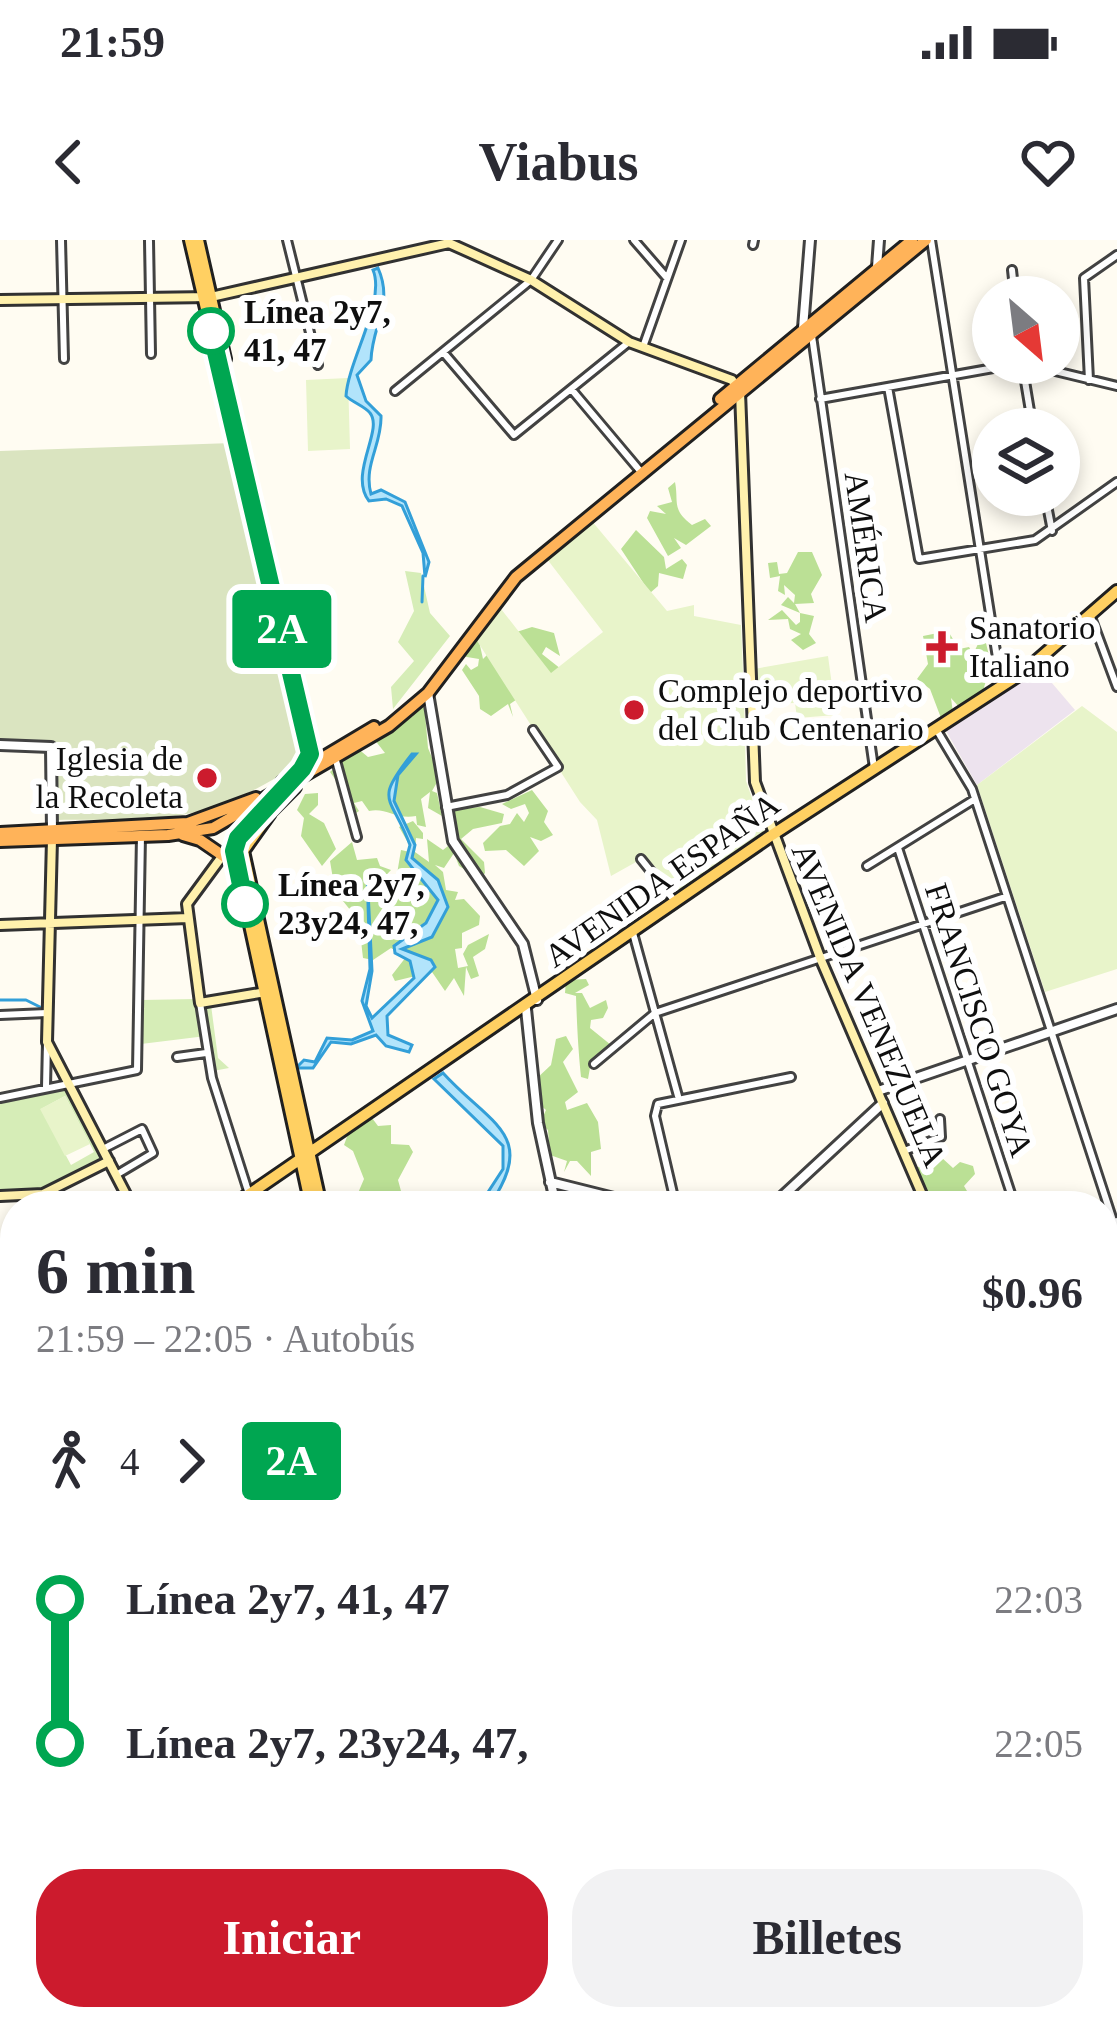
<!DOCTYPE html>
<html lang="es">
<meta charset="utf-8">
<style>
:root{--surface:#fff;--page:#f2f2f3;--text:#2b2b33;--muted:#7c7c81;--accent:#cc1b2d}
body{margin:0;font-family:Georgia,serif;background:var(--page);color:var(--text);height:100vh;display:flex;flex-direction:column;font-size:45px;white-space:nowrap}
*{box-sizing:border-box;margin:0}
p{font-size:39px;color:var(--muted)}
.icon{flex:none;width:66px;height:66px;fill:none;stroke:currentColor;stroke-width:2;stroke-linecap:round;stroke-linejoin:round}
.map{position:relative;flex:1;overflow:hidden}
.details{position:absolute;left:0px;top:951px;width:1119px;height:840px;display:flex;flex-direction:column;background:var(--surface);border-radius:48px 48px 0 0;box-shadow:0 6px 18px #0003}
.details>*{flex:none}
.badge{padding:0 24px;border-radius:9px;font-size:42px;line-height:78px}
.needle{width:78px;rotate:152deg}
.tools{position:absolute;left:972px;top:36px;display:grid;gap:24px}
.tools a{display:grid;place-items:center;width:108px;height:108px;border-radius:50%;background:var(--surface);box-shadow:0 6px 18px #0003;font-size:60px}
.map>.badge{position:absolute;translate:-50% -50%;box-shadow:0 0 0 6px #fff}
.legs{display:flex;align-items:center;gap:18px;height:132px;padding:0 36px;font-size:39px}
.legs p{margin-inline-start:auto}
.overview{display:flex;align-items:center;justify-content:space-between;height:204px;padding:0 36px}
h1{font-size:66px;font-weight:800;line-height:90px}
.action{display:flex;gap:24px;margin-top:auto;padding:24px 36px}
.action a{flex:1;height:138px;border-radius:48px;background:var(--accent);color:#fff;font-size:48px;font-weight:800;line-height:138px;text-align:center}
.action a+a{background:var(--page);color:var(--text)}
ul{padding:0 36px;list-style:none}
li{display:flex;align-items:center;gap:42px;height:144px;font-size:45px}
li i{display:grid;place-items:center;width:18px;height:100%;margin:0 15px;background:currentColor}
li i::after{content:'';width:30px;height:30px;margin:-15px;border:9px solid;border-radius:50%;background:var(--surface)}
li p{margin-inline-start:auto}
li:first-child i{background:linear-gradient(#0000 50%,currentColor 0)}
li:last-child i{background:linear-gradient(currentColor 50%,#0000 0)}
.status{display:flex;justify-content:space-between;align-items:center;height:84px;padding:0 60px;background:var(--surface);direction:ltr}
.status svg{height:33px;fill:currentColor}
header{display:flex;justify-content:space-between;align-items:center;height:156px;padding:0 36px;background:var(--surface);font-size:54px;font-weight:800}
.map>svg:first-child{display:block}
</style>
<div class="status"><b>21:59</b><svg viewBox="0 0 49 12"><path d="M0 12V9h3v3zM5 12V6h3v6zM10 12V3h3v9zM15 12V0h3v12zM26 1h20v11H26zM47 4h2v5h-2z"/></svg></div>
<header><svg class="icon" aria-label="back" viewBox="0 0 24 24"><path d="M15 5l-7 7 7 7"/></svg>Viabus<svg class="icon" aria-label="heart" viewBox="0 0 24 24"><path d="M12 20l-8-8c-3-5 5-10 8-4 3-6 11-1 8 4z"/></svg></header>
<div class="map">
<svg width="1117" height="1791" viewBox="0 0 1117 1791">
<rect width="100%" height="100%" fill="#fffcf2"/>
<!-- industrial -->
<path fill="#ede3ee" d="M1040,429l35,41 -98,75 -31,-54z"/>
<!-- green -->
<path fill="#d6edb7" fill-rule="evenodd" d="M405,331l16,2 9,40 20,23 -57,73 -2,-22 23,-26 -16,-19 16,-31z
M195,759l2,8 14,-2 7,53 11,10 -16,3 -7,-35 -65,8 1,-44z
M67,848l34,71 -60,30 -41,3v-90zM65,856l29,56 -23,13 -30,-56z"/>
<!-- forest -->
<path fill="#bbe095" d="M675,242c4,20 -4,27 17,43l13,-6 6,7 -25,19 -12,-7 7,10 -13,8 -21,-38 3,-7 16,3 -9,-8 15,-4 -4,-14z
M636,290l28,27 2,12 16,-10 5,6 -4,14 -24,-6 -1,13 -8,7 -29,-44z
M798,312h14l10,23 -11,19 3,9 -19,1 5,9 14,3 -5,18 7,9 -13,7 -12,-10 10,-6 -11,-5 -2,-10 -20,1 14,-10 14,15 4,-3v-9l-19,-8 7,-8 6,6 1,-8 -11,-10 1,10 -7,-4 2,-15 -10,2 -2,-15 9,-1 2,12 8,-1z
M532,387l22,6 6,23 -14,-9 -4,7 19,15 -51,35 3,13 -5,-13 -17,12 -11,-7 -1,-13 -17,-26 4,-6 5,6 7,-4 1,-7 -18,-3 1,-15h17l4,18 24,-24z
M948,391l11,18 10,-2 4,7 5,-10 8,-1 5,21 -9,30 -23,13 -8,-9 2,15 -12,5 -11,-29 -13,-10 11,-15 -5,-28z
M424,462l4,46 12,29 -8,14 5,2 5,23 -14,-8 2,-16 -9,7 5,28 -9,-2 -1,-9c-20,4 -30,-9 -47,-5l-7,-10 -8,2 5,8 -6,4v-11l-23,-32 26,-25 12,10 17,-4 -11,-14 26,-21 12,-1z
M532,550l16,21 -4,11 9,13 -12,6 -11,-4 9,14 -15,15 -18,-16 -21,1 -2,-8 17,-17 10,-2 7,-11 7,9 5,-9 -4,-9 -14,5 -9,-5z
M318,553v12l-9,9 15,9 12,26 -14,17 -21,-30 3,-18 -7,-8 8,-16z
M480,567l24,7 -2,9 -29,6 -12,10 23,23 1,11 -5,6 -21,-13 -5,-13 -10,15 -9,-3 8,7 3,18 12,2 -3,8 9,-1 16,17 -1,9 -17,8v15l-7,1 3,19 10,-2 -5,-12 5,-9 21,-11 -4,15 -12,8 6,19 -8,3 -5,-12 -2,29 -10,-18 -9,13 -13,-19 -37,9 -3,-6 14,-18 -15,-9 -18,12 -10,-2 -3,-26 -14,-9 16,-10 -2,-5 -9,3 -16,-20 -5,-30 22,-19 5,18 20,-2 3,8 11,4 -15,16 12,-1 9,-11 4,-24 13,3 -15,-26 14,-6 10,12v6l-7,-1 -1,14 14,10 -2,-23 16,11 5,-4 6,6 4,-7 -12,-35z
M586,739l3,6 -14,8h7l8,15 16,-8 2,8 -5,10 -12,2 -1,8 21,17 -20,17 -3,17 -7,-2c-3,-30 -4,-52 -5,-81l-11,-3 1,-13z
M566,796l7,13 -10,13 15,30 -13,10 2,8 20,-7 11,19 3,27 -10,3v24l-14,-15h-7l-6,11 3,-11 -17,-6 -2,-25 -8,-7 6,-13 -8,-7 -3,-23 16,-15 5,-26z
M372,878l6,8 13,-1v19l18,1 4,7 -15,28 3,11 -13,7 3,8h-14l-19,-13 6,-14 -11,-28 -9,-6 4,-11z
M941,917l12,11 7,-6 13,4 2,8 -11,12 12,20h-44l-15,-39 18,-1z
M778,1776h27l11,10 18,-10h122l5,15h-182z
M962,1776h84l24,10 3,-10h18l3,15h-130z"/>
<!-- cemetery -->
<path fill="#dae4c0" d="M232,203l71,313 -7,10c-97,60 -129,53 -239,54l-2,-79h-55v-290z"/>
<!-- pitch -->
<path fill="#e8f4ca" d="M348,138l2,71 -42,2 -2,-71z
M591,280l76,91 27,-6v11l47,9 3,70 11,-1 -1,-25 74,-13 8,59 -39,3 -2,-15 -39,1 -1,-7 -11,1 2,83 18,51 -83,60 -36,-35 -34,19 -14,-56 -17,-18 -106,-166 24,-31 53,68 52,-41 -56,-73z
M1082,466l35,26v237l-72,23 -68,-207z
M65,856l25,48 -25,12 -25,-47z"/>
<!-- water -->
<path fill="#b2e4fb" stroke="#339fd8" stroke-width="3" d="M378,28c16,36 -6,57 -7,92l-14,15 9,26 15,15c1,29 -18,49 -10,78l10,-4 24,12 24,60 -4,15 -2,-24 -21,-47 -16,-7 -17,2c-21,-27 15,-71 1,-88 -4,-6 -18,-11 -24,-17 2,-35 40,-95 27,-126z
M412,514h4l-18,21 -4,26 21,44 -3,13 26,22 10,27 -16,30 -30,12 29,11 4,7 -48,49 1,19 24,10 -3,7 -23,-6 -10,-11 -25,9 -20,-2 -18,26h-17l8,-8 11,2 12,-24 25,2 21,-9 -11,-30 8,-32 -3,-98 5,100 -6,35 6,12 42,-40 -4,-17 -15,-8 -1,-7 32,-23 12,-23 -32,-40 4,-15c-19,-51 -37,-42 2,-91z
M443,833c47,52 96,61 46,133h-10l24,-37v-23l-69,-67z"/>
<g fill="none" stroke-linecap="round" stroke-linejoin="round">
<!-- stream -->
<path stroke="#339fd8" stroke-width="3" d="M422,362l1,-26
M0,760h26l18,9
M1113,1592l4,-2
M669,1776l5,15"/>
<!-- minor casing -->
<g stroke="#424242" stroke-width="12">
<path id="minor" d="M61,0l3,119
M287,0l31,125
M634,0l33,38
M931,0l70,443
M149,1l2,113
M753,5l1,-5
M1012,30l3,27
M812,96l62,432
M643,107l38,-107
M443,112l71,83 115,-93
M1022,123l11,66
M1089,140l-5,-102 33,-23
M888,147l31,172 116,-19 82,-58
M572,150l69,82
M395,151l136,-111 27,-40
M820,159l202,-36 95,23
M1045,255l7,36
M1091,377l26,70
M936,489l36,60 145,444
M335,517l22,80
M446,567l61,-12 51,-28 -25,-37
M898,608l117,358
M641,619l33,41
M867,626l108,-67
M633,693l45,163
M200,763l12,75 37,116
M0,775l47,-2
M177,817l29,-4
M594,824l61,-51 350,-116
M46,847l1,-45
M0,858l137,-28 4,-235
M103,909l39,-20 11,24 -37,22
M904,911l37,-14 -1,-18
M676,966l-21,-90 3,-12 133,-27
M1104,1079l13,1
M1104,1215l13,45
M0,1250l15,-10
M0,1347l15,-4
M1104,1361l13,-5
M0,1470l15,-3
M0,1518l15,67
M0,1678l15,-4
M0,1763l15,-4
M59,1776l3,15
M170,1776l3,15
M276,1776l4,15
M385,1776l3,15
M768,1776v15
M821,1776l8,15"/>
</g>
<!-- tertiary casing -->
<g stroke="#424242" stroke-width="14">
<path id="tertiary" d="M877,27l2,-27
M803,88l7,-88
M428,453l25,148 70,103 14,56
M0,505l51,2 1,83
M526,769l12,114 18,83
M878,851l239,-82
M550,942l96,24
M772,966l111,-103
M1104,987l13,-5
M0,1593l15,-3
M252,1791l66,-15"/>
</g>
<!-- secondary casing -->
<g stroke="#313131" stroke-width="14">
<path id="secondary" d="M0,60l211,-3 238,-54 82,37 98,62 103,38 8,12 15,390 66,178 106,246
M52,599l-5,203 85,164
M223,615l-36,49 13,99 66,-11
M0,685l188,-7
M0,956l43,-2 66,-33
M1104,1381l13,31"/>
</g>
<!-- primary casing -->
<g stroke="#202020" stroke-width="16">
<path id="primary" d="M190,0l116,497 4,19 -7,13
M198,0l27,119
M281,550l-42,48 -5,13 77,355
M270,573l-27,38 78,355
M232,966l540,-371 253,-164 92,-80
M0,1126l15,-11
M491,1776l3,15
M500,1776l4,15"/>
</g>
<!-- trunk casing -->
<g stroke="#202020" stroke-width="16">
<path id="trunk" d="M720,159l192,-159
M282,542l92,-55
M272,570l23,-23
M0,593l188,-10 68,-25
M183,595l17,5 38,26
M0,601l168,-6 45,-7 176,-102 39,-33 88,-116 410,-337"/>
</g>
<!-- minor -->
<use href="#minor" stroke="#fff" stroke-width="6"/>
<!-- tertiary -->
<use href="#tertiary" stroke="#fff" stroke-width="8"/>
<!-- secondary -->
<use href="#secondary" stroke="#fff1ad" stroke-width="8"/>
<!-- primary -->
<use href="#primary" stroke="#ffd062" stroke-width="10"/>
<!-- trunk -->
<use href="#trunk" stroke="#ffb359" stroke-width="10"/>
</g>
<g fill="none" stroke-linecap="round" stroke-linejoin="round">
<!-- line-1 casing -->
<g stroke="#fff" stroke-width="27">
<path id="line-1" d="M211,91l99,423 -8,15 -64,69 -4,13 11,53"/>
</g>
<!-- line-1 -->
<use href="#line-1" stroke="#00a651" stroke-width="18"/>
</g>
<!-- markers -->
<g fill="#fff" stroke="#00a651" stroke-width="6">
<circle cx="211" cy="91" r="21"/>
<circle cx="245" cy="664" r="21"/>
</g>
<g fill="#cc1b2d" stroke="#fff" stroke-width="4.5">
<path d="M936 389h12v12h12v12h-12v12h-12v-12h-12v-12h12z"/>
<circle cx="634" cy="470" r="12"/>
<circle cx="207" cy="538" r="12"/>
</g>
<g text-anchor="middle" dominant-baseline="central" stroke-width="12" stroke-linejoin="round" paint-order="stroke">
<!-- stop labels -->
<g font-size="33" font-weight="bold" fill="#0f0f0f" stroke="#fff" text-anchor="start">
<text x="244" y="72">Línea 2y7,<tspan x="244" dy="38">41, 47</tspan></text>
<text x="278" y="645">Línea 2y7,<tspan x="278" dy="38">23y24, 47,</tspan></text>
</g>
<!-- street labels -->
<g font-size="33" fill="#0f0f0f" stroke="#fff">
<text transform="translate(866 307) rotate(82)">AMÉRICA</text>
<text transform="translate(662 640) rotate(-35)">AVENIDA ESPAÑA</text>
<text transform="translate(869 765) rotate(67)">AVENIDA VENEZUELA</text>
<text transform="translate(979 780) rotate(72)">FRANCISCO GOYA</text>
</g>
<!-- poi labels -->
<g font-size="33" fill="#0f0f0f" stroke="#fff" text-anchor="start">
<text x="969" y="388">Sanatorio<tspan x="969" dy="38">Italiano</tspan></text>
<text x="658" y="451">Complejo deportivo<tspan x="658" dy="38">del Club Centenario</tspan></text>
<text x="183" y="519" text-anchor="end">Iglesia de<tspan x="183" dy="38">la Recoleta</tspan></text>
</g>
</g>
</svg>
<div class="tools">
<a><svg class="needle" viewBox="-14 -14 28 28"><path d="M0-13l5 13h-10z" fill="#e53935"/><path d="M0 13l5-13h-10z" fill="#7c7c81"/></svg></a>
<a><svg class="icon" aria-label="layers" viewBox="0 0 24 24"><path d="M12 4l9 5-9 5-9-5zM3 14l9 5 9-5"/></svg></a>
</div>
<b class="badge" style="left:282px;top:389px;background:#00a651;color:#fff">2A</b>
<section class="details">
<div class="overview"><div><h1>6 min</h1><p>21:59 – 22:05 · Autobús</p></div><b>$0.96</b></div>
<div class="legs"><svg class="icon" aria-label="walk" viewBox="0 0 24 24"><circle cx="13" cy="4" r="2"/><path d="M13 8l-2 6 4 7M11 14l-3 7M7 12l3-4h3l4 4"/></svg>4<svg class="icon" aria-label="forward" viewBox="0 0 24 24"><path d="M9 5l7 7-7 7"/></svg><b class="badge" style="background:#00a651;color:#fff">2A</b></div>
<ul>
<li><i style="color:#00a651"></i><b>Línea 2y7, 41, 47</b><p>22:03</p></li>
<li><i style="color:#00a651"></i><b>Línea 2y7, 23y24, 47,</b><p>22:05</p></li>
</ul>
<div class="action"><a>Iniciar</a><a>Billetes</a></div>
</section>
</div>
